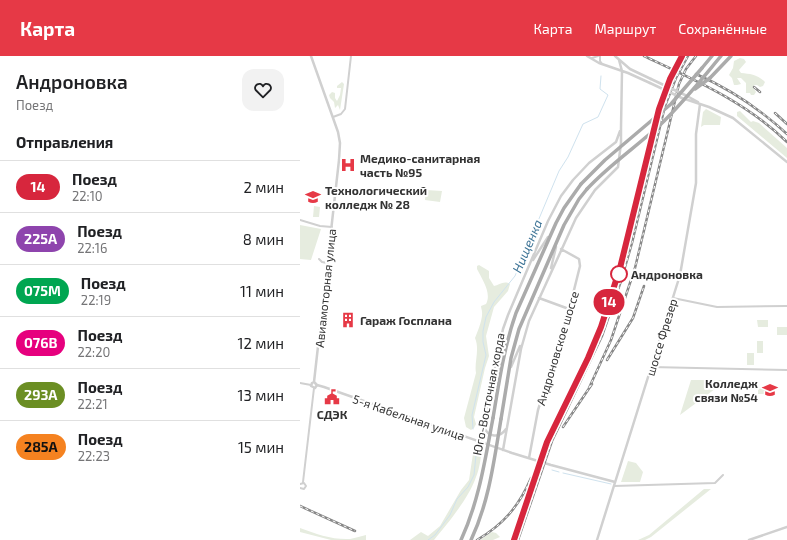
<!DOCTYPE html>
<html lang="ru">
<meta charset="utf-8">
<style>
:root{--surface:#fff;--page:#f2f2f2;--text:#202124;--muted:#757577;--line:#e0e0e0;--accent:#e63946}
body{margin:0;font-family:"Exo 2",sans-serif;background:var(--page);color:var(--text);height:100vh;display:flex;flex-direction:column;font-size:15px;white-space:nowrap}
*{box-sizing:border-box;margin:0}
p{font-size:13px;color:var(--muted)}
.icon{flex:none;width:22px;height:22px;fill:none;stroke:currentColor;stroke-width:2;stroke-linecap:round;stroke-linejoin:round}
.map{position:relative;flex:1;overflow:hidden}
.panel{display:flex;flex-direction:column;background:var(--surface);width:300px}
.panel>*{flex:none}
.badge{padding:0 8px;border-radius:13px;font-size:14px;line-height:26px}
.map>.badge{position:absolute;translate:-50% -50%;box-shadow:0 0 0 2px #fff}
h2{padding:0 16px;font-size:15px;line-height:36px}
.round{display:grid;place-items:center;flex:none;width:42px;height:42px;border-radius:12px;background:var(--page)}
.summary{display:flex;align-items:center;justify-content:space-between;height:68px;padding:0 16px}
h1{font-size:19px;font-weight:600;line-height:30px}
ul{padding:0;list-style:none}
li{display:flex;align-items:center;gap:12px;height:52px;padding:0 16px;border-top:1px solid var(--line)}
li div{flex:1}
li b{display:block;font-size:15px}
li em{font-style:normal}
li .badge{min-width:44px;font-weight:700;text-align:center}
header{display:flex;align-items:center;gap:24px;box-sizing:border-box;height:56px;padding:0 20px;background:var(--accent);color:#fff}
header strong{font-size:19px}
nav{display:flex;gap:22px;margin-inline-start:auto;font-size:14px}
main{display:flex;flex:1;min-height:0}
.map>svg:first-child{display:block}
</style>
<header>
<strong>Карта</strong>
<nav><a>Карта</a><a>Маршрут</a><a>Сохранённые</a></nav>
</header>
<main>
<section class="panel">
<div class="summary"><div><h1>Андроновка</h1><p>Поезд</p></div><a class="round"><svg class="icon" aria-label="heart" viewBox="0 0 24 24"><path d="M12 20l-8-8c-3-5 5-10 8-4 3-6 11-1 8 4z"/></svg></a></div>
<h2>Отправления</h2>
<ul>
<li><span class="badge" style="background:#d7263d;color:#fff">14</span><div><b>Поезд</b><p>22:10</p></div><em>2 мин</em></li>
<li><span class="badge" style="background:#8e44ad;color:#fff">225А</span><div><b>Поезд</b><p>22:16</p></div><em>8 мин</em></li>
<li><span class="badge" style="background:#00a651;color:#fff">075М</span><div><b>Поезд</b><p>22:19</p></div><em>11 мин</em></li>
<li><span class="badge" style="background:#e6007e;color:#fff">076В</span><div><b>Поезд</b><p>22:20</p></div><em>12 мин</em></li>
<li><span class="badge" style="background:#6b8e23;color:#fff">293А</span><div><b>Поезд</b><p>22:21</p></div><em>13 мин</em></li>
<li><span class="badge" style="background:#f58220;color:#111">285А</span><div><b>Поезд</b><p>22:23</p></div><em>15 мин</em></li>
</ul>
</section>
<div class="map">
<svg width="487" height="484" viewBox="0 0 487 484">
<rect width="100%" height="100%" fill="#fff"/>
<!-- green -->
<path fill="#e6ecdf" d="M440,2l4,1 2,3 -7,8 2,3c9,1 16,1 24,9l-2,4 -3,1 -3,-2h-3v4l2,3 -2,3h-3l-1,-2h-4v-10l-5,-5h-4l4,6 -4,1h-3l-2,-7 -3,-3 4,-7 1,-7z
M42,26l2,2 -4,26 -2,-5 -3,3 -1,-6 -4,-4 -1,-3 3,-3 3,1v5l2,3 3,-6 1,-7h-4v-2z
M406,53l15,8 -1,8h-16l-3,2 2,-15z
M440,55l11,11 2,-1 6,2 28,25v10l-50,-42v-4z
M126,134l16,1 -2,11 -15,-2z
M14,150l6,1 -1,10h-6z
M0,169l21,4 -10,31 -11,-1z
M179,209l10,6v7l5,8c5,-1 10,-6 16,-2l-2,7 -14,16 -8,29 3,20 -4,12 -11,49 2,7 -2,4 -3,2 -5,-3 -2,-9 12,-45c-2,-11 4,-23 -1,-35 2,-5 8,-19 7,-26 0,-2 -1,-4 -1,-6l5,-2c6,-11 -4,-25 -9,-35v-3z
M457,264h11v7h-10z
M477,271h10v8h-10z
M457,285h6v12h-6z
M447,297h7v12h-7z
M391,324h36l-47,35z
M458,331h15v7h-15z
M182,390c-1,10 -2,22 -6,31 -7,21 -28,46 -42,63h-24l11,-8 7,4 12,-10 21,-36 8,-10 5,-33z
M328,405l8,2 7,9 -3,10h-19z
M404,433h7l-60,48 -6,3h-7l11,-5z
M0,472c16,6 33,12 50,11 6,-1 11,-3 16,-4v5h-35l-31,-8z
M192,476l4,1 4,4 -7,3h-13z"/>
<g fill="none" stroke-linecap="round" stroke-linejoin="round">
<!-- stream -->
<path stroke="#cfe2ee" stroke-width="1" d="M173,373l-1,-14 14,-60 -3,-13v-11l3,-14 8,-15 21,-26 44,-105 9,-14 15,-33 15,-7 10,-22 -8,-6 1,-13
M252,414l7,2
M263,417l48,11
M128,484l7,-5 15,-20 7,-16 11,-12 6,-12 2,-20"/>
<!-- minor -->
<path stroke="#d0d0d0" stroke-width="2" d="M300,0v5l2,3
M292,2l6,-2
M33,61l8,-3 4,-5 6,-53
M0,164l20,6 12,1
M19,203l3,3 5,1
M373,242l44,9 70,-1
M351,311l136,3
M0,327l11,2
M3,426l11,-94
M0,428l4,-1 2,3 -2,3 -4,-1
M314,430l101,-3 8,-8"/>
<!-- tertiary -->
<path stroke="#d0d0d0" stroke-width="2.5" d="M11,0l27,76 2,11 -1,17 -25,222 3,3
M287,0l12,7 29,10 22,10
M315,0l15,13 21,10
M387,40l11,6
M385,43l24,8 24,11 54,44
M233,204l15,-23
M251,212l5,-21
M239,242l30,11
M211,311l9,-21
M199,316l2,-33
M14,326l-2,1 -1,3 4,2 2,-3
M17,329l7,2 188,66 39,12 64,17
M184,371c4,10 15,12 22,2
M180,386l23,-113 5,-14 40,-94 13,-25 12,-16 16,-17 27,-21 4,-11
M203,394l18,-101 8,-28 47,-103 19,-28 23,-23 3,-24v-15l1,-57 -3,-11
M229,402l9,-48 28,-88 14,-56 -1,-7 -18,-10
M297,484l83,-265 16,-92v-49l4,-30
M449,484l38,-13"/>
<!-- primary -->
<path stroke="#ababab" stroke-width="3.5" d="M402,12l10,-12
M410,22l21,-22
M193,362c6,-36 11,-71 23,-105l40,-90 8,-15 17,-24
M201,363l10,-61 8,-29 45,-104 15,-26 8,-10"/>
<!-- rail casing -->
<g stroke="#888" stroke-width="2.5">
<path id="rail" d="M344,0c51,24 102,46 143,86
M396,18c34,15 64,35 91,60
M454,31l6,5
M475,57l12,11
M307,304l26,-42 11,-32
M289,332l22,-48 24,-72 44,-184 7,-15 10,-13
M263,371l29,-43
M0,450l55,25
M177,484c27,-16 42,-34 54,-62
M218,484l34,-99 50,-105 19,-55 11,-38 33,-137 11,-28 12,-22"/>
</g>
<!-- rail -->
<use href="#rail" stroke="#fff" stroke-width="1" stroke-dasharray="3" stroke-linecap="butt"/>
<!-- tertiary-bridge -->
<path stroke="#d0d0d0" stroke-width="2.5" d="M351,23l34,16
M350,27l34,16"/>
<!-- primary-bridge -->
<path stroke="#ababab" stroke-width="3.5" d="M395,33l15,-11
M281,128l24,-24 66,-56 31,-36
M287,133c22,-24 49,-42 73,-64 22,-21 41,-45 61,-69
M161,484c18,-39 24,-80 32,-122
M171,484c18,-38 23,-79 30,-121"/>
</g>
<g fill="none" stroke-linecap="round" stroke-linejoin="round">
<!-- line casing -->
<g stroke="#fff" stroke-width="9">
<path id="line" d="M214,484l33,-98 41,-84 13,-31 19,-59 39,-159 11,-30 12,-23"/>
</g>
<!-- line -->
<use href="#line" stroke="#d7263d" stroke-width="6"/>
</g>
<!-- icons -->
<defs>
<g id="hospital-bare" transform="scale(1.2)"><path d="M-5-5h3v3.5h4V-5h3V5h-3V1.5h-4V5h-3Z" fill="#e63946" stroke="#fff" stroke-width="2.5" paint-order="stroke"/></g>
<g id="university-bare" transform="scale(1.2)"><path d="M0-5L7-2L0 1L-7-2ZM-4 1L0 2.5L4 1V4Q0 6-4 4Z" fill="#e63946" stroke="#fff" stroke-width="2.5" paint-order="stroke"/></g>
<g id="building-bare" transform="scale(1.2)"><path d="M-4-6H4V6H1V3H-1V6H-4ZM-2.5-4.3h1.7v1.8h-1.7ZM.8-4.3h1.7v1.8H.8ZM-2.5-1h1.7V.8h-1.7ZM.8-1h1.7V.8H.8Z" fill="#e63946" stroke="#fff" stroke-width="2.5" paint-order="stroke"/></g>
<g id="civic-bare" transform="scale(1.2)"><path d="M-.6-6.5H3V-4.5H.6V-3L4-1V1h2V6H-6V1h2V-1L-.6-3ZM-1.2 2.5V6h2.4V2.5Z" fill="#e63946" stroke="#fff" stroke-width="2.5" paint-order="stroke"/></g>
</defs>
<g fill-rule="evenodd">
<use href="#hospital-bare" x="48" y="109"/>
<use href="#university-bare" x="13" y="141"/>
<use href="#building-bare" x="48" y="264"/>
<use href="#university-bare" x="470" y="334"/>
<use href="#civic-bare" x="32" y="341"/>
</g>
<!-- markers -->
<circle fill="#fff" stroke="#d7263d" stroke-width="2" cx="319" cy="218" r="8"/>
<g text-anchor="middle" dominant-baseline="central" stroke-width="4" stroke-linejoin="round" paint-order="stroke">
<!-- poi labels -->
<g font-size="12" font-weight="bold" fill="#333" stroke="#fff" text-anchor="start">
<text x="60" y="102">Медико-санитарная<tspan x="60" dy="14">часть №95</tspan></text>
<text x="25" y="134">Технологический<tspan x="25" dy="14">колледж № 28</tspan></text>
<text x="60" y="264">Гараж Госплана</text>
<text x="458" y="327" text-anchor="end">Колледж<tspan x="458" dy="14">связи №54</tspan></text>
<text x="32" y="358" text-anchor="middle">СДЭК</text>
</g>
<!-- stop labels -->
<g font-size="12" font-weight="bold" fill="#333" stroke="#fff" text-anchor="start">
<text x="331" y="218">Андроновка</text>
</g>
<!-- street labels -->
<g font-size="12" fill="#333" stroke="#fff">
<text transform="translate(25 232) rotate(-84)">Авиамоторная улица</text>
<text transform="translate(361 281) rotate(-73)">шоссе Фрезер</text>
<text transform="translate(257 292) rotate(-73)">Андроновское шоссе</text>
<text transform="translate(188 338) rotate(-79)">Юго-Восточная хорда</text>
<text transform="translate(109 361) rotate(19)">5-я Кабельная улица</text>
</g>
<!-- water labels -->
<g font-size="13" font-style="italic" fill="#3f7597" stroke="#fff">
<text transform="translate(227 190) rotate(-67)">Нищенка</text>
</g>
</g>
</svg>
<b class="badge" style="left:309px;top:246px;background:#d7263d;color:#fff">14</b>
</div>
</main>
